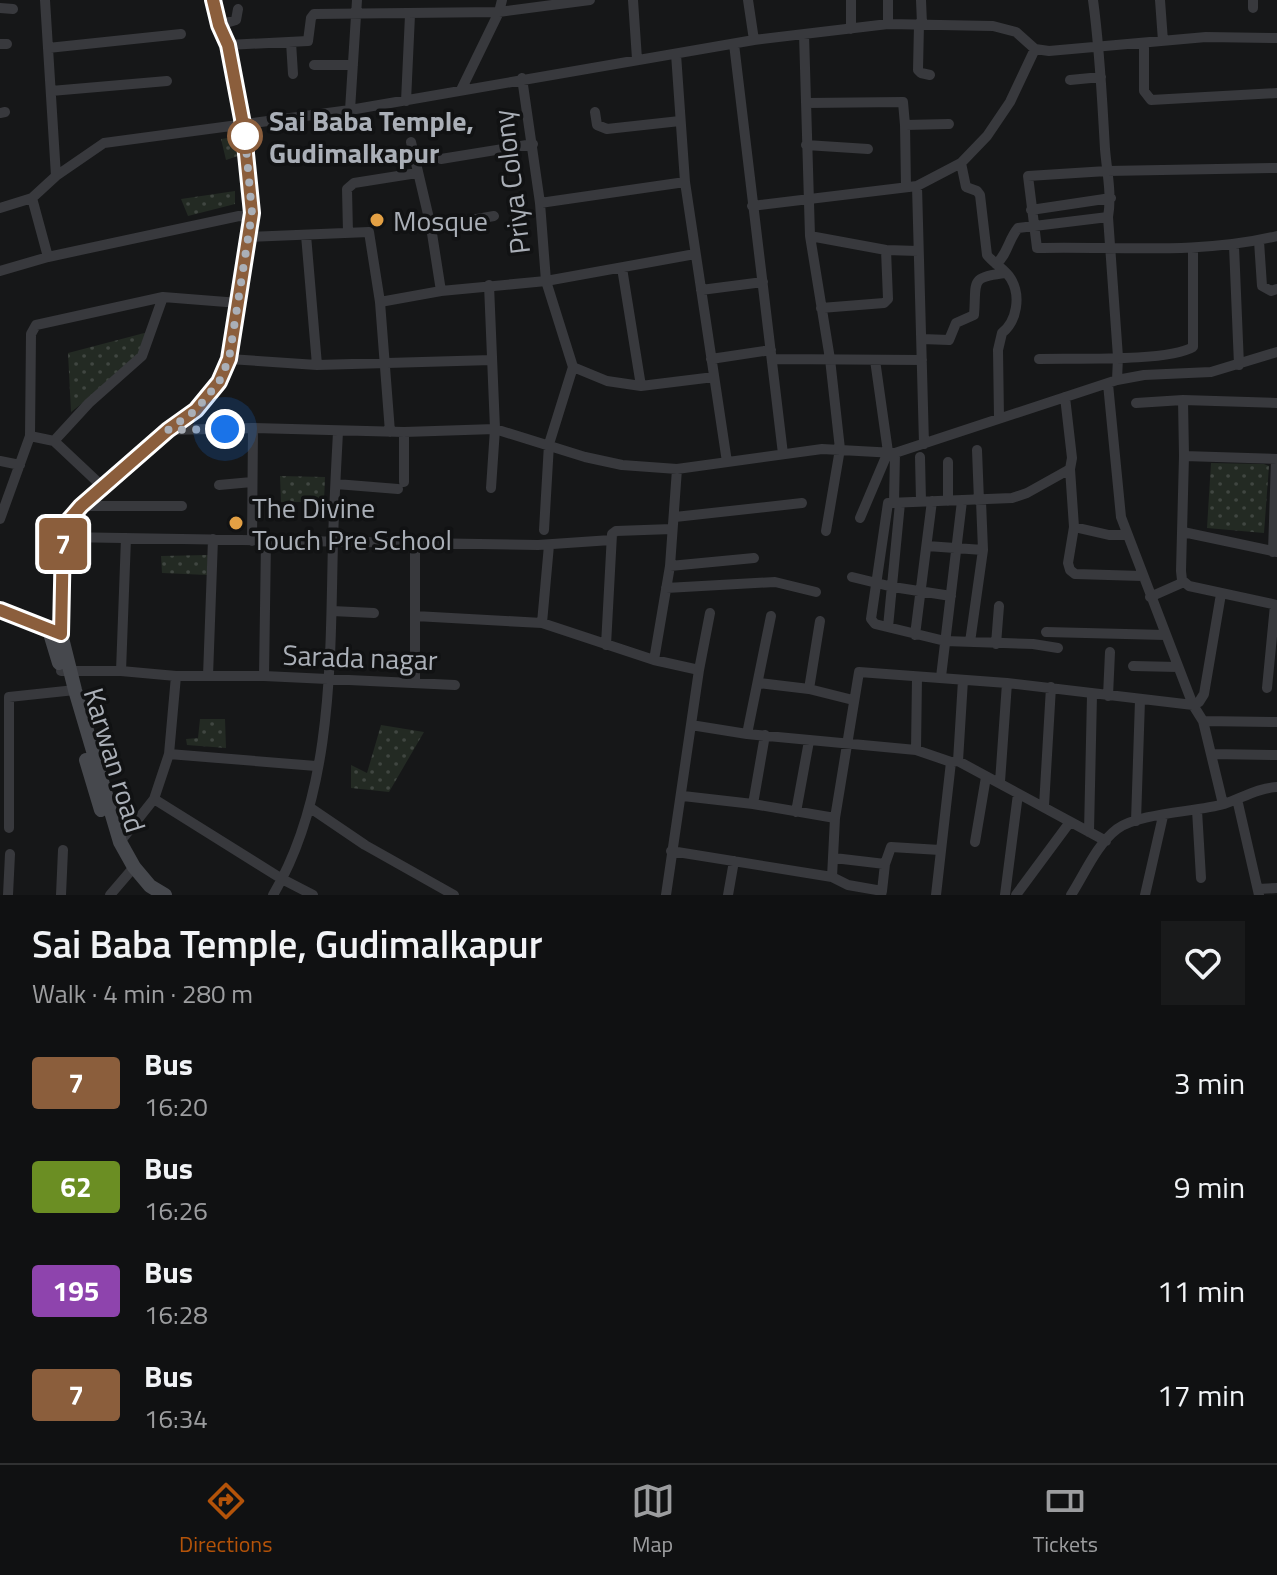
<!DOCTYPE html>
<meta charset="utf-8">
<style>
:root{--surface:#101112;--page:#191a1b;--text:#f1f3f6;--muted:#9c9d9f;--line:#303132;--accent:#b45309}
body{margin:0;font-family:"Titillium Web",sans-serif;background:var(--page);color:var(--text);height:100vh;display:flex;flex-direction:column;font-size:30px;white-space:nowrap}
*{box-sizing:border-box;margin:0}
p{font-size:26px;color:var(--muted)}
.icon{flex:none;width:44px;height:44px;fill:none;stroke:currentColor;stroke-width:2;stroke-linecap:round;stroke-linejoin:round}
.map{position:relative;height:895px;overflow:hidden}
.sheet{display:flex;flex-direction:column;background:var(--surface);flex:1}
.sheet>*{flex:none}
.badge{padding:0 16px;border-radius:6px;font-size:28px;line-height:52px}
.you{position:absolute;width:40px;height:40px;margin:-20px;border:6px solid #fff;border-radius:50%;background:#1a73e8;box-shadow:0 0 0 12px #1a73e833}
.map>.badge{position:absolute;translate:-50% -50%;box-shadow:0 0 0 4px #fff}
.round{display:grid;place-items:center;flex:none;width:84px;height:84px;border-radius:0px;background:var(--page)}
.head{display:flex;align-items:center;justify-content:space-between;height:136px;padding:0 32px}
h1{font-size:38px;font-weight:600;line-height:60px}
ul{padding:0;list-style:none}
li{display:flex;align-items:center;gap:24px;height:104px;padding:0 32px}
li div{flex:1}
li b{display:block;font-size:30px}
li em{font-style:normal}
li .badge{min-width:88px;font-weight:700;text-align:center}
.menu{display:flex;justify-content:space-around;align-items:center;height:112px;border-top:2px solid var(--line);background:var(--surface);font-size:22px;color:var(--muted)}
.menu a{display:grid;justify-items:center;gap:4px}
.menu .current{color:var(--accent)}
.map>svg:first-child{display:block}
</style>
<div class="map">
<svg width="1277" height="895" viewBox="0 0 1277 895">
<defs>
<pattern id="park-dots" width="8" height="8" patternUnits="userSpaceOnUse" patternTransform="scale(2)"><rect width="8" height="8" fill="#232a23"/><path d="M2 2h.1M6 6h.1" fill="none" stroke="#404641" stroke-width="1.8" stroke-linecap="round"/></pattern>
</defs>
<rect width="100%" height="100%" fill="#161718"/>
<!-- park -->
<path fill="url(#park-dots)" d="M234,137l4,19 -12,4 -5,-21z
M235,191v13l-47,12 -7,-17z
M152,331l-9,25 -72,56 -3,-59z
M1211,463l53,1 5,2 -5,67 -57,-5z
M280,476l45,1 -1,25h-43z
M208,555l-1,20 -45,-2 -1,-17z
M200,719h25l1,29 -39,-3 -1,-6 12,-1z
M381,725l43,7 -35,60 -38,-4v-23l16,8z"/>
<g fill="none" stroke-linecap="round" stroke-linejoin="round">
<!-- street -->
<path stroke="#38393d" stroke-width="10" d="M45,0l11,176
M633,0l4,59
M748,0l6,40
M851,0v29
M888,0v24
M921,0l1,24
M1093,0c7,50 9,99 12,149 2,24 7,45 3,68l10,140 -1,23
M1160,0l3,41
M1253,0v8
M0,8l13,1
M919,24l-1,46 3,3 9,2
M219,25l17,-5 2,-11
M804,34l6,202 20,123 10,90 -14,82
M291,42l2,32
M1144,43v48l7,9 126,-7
M0,44h7
M734,44l49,410
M228,45l80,-4 3,-23 3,-4 185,-2 91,-12
M48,48l133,-14
M676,54l9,128 42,280
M314,65h39
M522,78l18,125 6,78 27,86 -24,77 -5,86
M1070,80l31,-3
M461,90l38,-78 3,-12
M51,91l116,-10
M406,101l4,-86
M807,103l96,-1 2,23 44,-1
M350,110l7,-110
M595,112l2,13 10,4 73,-8
M0,113l5,-1
M905,125l1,62
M411,142l20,85 10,64
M806,145l62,4
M441,159l92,-15
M961,163l5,24 11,4 3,4 7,60c7,9 18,14 24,24 10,17 6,42 -9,54l-4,17 1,68
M1277,168l-170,3 -79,5 9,72c80,-2 161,7 240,-12
M917,186l7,258
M32,198l16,59
M540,203l145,-21
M752,206l165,-20 44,-23 26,-27 23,-34 25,-53
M0,208l32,-10 24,-22 48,-33 246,-33 404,-70 134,-16 105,2 23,6 19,17 14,2 157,-14 71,1
M1031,210l80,-12
M431,227l63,-11
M348,233l-1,-44 7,-6 63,-10
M306,235l11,130
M810,236l76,14 32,1
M248,237l121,-5 11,70 10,130
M1259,241l3,45 9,5 6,-2
M1234,246l5,119
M996,264c12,-10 12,-24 22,-36l90,-11
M622,268l19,118
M0,271l48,-14 191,-41 12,1
M489,285l6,144 -4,59
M701,290l62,-8
M380,302l61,-11 105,-10 149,-27
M821,308l63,-5 4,-4 -2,-49
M922,339l27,1 7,-17 18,-8c3,-33 -6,-38 32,-42
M229,359l88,6 175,-5
M711,359l60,-9
M772,359l150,1
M1039,359c32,-1 129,3 154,-12v-98
M573,367l34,14 34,5 73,-9
M1108,384l13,133 72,188 10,16 20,83
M1136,403l47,-3
M1277,403l-94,-3 1,56 -3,115 1,9 7,6 88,19
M169,430l84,-2 151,4 91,-3 90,28 37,8 55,4 145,-20 73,4 222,-73 27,-5 67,-3 66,-20
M404,432v50
M30,436l24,5 50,47
M54,441l35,-38 53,-47 21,-59
M977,450l2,51
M1184,456l93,3
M920,457l1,44
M0,461l20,4
M1070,469l4,58 35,8h18
M336,484l62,5
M219,485l33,-3
M948,501v-39
M894,503l1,-50
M81,506h101
M675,517l127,-14
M860,518l28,-66 -13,-92
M0,519l30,-83 1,-102 5,-9 127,-28 76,6
M1074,527l-6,36 2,7 5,4 67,2
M1183,532l94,20
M63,537l475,8 73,-5
M252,541l1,-113
M415,543v140
M927,546l56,4
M1273,552l3,-93
M670,566l84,-8
M852,577l41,10 58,9
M666,588l109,-6 41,10
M1150,597l34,-15
M332,611l42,2
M415,616l127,7 112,37 45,10 -33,225
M771,616l-24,118 169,16 35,12 7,-1 148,80
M542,623l7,-78
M888,627l12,-124
M1046,632l119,3
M915,635l17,-134
M970,642l13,-92 -2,-49
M996,644l3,-38
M606,645l6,-111 4,-3 56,-2
M1058,648l-25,-4 -88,-3 -70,-17 -4,-5 17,-116 124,-5 15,-5 43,-24 2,-11 -7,-61
M654,660l16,-94 7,-97
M1133,666l45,1
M699,670l11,-57
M61,671h60l55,5h88l191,9
M121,671l5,-133
M208,676l5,-137
M264,676l2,-135
M941,677l21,-176
M759,683l50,6 44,11
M1267,688l8,-83
M809,689l11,-68
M1108,696l2,-44
M1203,721l74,1
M691,725l56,9
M916,750l1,-73
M169,754l147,12
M1211,754l66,1
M958,761l5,-81
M1000,782l7,-99 186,22 6,-3 5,-8 17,-100
M683,796l70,8 82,14 24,-146 148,11
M154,799l128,80 31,16
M1237,799l22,96
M753,804l12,-69
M1044,806l7,-119
M309,807l56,38 89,50
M1197,810l4,68
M796,812l13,-71
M1136,821l4,-121
M9,828v-131l66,-7
M1089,832l3,-137
M120,842l34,-43 15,-45 7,-78
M975,842l11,-65
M671,851l161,26 16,8 34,6 -1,4
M834,858l51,6
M832,877l3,-59
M1258,889l19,-1
M882,891l3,-27 6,-17 49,3
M8,895l2,-41
M61,895l2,-45
M110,895l24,-28
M273,895c61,-103 57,-237 60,-353 1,-37 3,-73 5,-110
M728,895l6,-34
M936,895l15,-133
M1005,895l13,-101
M1016,895l54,-73
M1071,895c13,-20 26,-51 46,-66 22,-16 79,-17 107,-25 18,-6 34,-16 53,-17
M1145,895l18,-79"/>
<!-- secondary -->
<path stroke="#46484d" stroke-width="14" d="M0,610l57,23
M49,630l10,33
M86,760l15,50
M165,895l-15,-9 -16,-19 -14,-25 -45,-152 -14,-56 2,-97 5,-16 13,-15 87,-76 28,-20 23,-28 10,-23 23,-146 -9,-89 -15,-79 -9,-20 -6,-25"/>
</g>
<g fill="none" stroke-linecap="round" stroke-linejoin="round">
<!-- line casing -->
<g stroke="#fff" stroke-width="18">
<path id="line" d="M0,610l61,24 2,-97 5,-16 13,-15 87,-76 28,-20 23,-28 10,-23 23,-146 -9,-89 -15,-79 -9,-20 -6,-25"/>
</g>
<!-- line -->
<use href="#line" stroke="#8b5e3c" stroke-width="12"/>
<!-- walk -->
<path stroke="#aaafb7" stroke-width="8" stroke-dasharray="0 14.4" d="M225,429l-57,1 28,-20 23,-28 10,-23 23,-146 -7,-77"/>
</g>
<!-- markers -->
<circle fill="#fff" stroke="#8b5e3c" stroke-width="4" cx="245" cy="136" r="16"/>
<g fill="#e3a044" stroke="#111213" stroke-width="3">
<circle cx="377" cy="220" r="8"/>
<circle cx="236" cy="523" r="8"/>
</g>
<g text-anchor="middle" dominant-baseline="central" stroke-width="7" stroke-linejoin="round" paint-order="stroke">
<!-- stop labels -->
<g font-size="28" font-weight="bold" fill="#aaafb7" stroke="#111213" text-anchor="start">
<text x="269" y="120">Sai Baba Temple,<tspan x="269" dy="32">Gudimalkapur</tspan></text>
</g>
<!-- street labels -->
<g font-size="28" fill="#aaafb7" stroke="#111213">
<text transform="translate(511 182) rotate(-97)">Priya Colony</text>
<text transform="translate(360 657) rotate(2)">Sarada nagar</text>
<text transform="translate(115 760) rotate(73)">Karwan road</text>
</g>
<!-- poi labels -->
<g font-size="28" fill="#aaafb7" stroke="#111213" text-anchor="start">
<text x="393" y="220">Mosque</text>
<text x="252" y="507">The Divine<tspan x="252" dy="32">Touch Pre School</tspan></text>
</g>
</g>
</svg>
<div class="you" style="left:225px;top:429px"></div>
<b class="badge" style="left:63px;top:544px;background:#8b5e3c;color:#fff">7</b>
</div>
<section class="sheet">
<div class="head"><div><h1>Sai Baba Temple, Gudimalkapur</h1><p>Walk · 4 min · 280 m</p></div><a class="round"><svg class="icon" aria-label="heart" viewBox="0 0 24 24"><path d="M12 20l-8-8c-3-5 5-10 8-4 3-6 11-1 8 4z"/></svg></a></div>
<ul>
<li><span class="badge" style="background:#8b5e3c;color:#fff">7</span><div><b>Bus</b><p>16:20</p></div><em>3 min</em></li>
<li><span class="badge" style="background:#6b8e23;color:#fff">62</span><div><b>Bus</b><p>16:26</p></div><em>9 min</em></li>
<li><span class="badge" style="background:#8e44ad;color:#fff">195</span><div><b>Bus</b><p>16:28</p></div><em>11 min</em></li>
<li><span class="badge" style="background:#8b5e3c;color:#fff">7</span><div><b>Bus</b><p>16:34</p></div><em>17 min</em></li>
</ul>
</section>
<nav class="menu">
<a class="current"><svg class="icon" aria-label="directions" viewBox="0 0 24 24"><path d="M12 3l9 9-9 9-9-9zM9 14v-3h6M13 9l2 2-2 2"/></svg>Directions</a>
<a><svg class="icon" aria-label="map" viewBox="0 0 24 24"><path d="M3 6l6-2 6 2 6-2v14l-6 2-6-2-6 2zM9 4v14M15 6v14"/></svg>Map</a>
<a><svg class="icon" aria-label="tickets" viewBox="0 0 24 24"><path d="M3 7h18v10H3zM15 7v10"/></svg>Tickets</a>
</nav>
